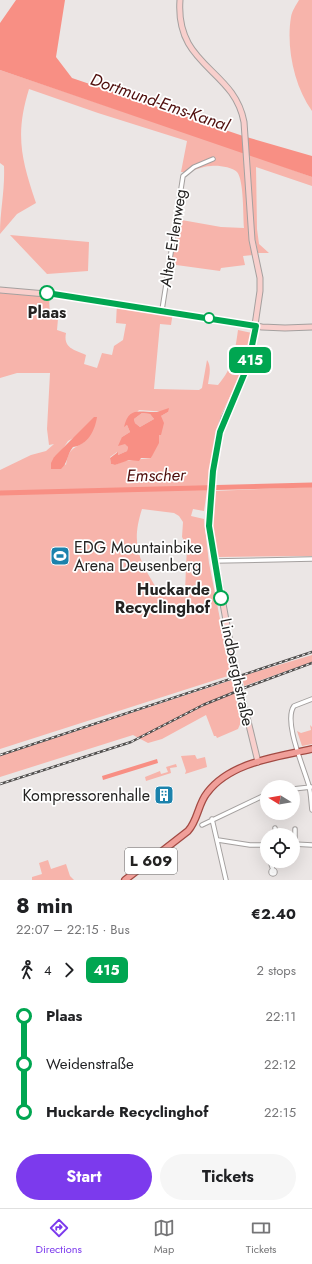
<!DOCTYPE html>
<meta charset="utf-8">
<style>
:root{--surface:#fff;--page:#f6f6f6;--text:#202124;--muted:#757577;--line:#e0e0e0;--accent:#7c3aed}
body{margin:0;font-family:Jost,sans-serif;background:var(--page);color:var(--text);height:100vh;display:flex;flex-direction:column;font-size:15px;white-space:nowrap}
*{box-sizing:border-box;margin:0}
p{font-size:13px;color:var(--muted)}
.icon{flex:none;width:22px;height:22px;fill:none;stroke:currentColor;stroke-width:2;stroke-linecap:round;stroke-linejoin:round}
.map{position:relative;height:880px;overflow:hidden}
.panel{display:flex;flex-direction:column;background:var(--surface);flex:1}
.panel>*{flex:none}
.badge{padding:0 8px;border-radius:6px;font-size:14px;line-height:26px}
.needle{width:26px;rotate:281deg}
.controls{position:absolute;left:260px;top:780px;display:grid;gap:8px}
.controls a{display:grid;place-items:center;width:40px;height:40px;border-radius:50%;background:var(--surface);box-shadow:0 4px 16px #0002;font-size:20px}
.map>.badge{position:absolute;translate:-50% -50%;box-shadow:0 0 0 2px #fff}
.legs{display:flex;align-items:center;gap:6px;height:44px;padding:0 16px;font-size:13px}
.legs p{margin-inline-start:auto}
.head{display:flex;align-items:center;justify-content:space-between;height:68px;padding:0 16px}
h1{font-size:22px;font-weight:700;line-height:30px}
.primary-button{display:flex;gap:8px;margin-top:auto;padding:8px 16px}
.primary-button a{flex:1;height:46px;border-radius:24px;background:var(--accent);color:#fff;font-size:16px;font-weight:700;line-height:46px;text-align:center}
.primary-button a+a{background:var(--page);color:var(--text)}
ul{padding:0 16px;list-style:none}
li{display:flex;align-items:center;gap:14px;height:48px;font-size:15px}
li i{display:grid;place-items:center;width:6px;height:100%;margin:0 5px;background:currentColor}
li i::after{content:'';width:10px;height:10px;margin:-5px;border:3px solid;border-radius:50%;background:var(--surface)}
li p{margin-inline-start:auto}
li:first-child i{background:linear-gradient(#0000 50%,currentColor 0)}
li:last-child i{background:linear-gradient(currentColor 50%,#0000 0)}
.dock{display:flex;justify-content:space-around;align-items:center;height:56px;border-top:1px solid var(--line);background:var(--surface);font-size:11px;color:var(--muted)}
.dock a{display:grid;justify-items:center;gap:2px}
.dock .current{color:var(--accent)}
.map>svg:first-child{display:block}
</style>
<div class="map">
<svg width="312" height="880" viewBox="0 0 312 880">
<rect width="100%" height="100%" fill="#ebe6e5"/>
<!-- green -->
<path fill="#f7b4ab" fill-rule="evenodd" d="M299,0h13v111c-18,-25 -26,-64 -21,-94 1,-6 5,-12 8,-17z
M0,70l243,82 7,89 3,14 -10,1 2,9 -24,3 -1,3 -51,-7 7,-45 45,8 23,1c-1,-12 0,-48 -7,-56 -5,-5 -19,-7 -26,-6 -11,0 -18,7 -30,6l6,-31 -89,-28 -69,-24c-14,45 -8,70 7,114l-19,11 -17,20c0,-24 5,-43 4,-68l-4,-3z
M249,154l63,23v9l-56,-19 1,62 2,15 10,9h-11l-4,-19z
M10,235l79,7 -1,29 -41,3z
M0,293l49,4 1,21 8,1 -1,11 9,3c-3,15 8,17 20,22l-2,9 13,4 5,-15 10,2 2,-9 9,-6 3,-16 -10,-1 1,-20 56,9 -2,13 -11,-1 -6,65 45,1 3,-2 5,-28c5,7 2,17 1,24l10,1c15,-17 17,-34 20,-55l14,3 -9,37 -21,43 -6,18 -12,80 -11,-2 -2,7 13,3 5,44 22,112 -231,74v-279l31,-15 15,-4 8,-7 -5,1 -2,-16 3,-56h-33l-17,5zM139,410l29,2 -7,4 -2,19 -8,23 -27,3 -9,4 -4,-1 -1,-7 7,-5 1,3 9,-4 1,-4 -6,-10 8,-5 -3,-7 -2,1zM86,426l-2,16c-12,8 -15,6 -18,23l-12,-8 6,-4 8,-12 9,-5zM142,509l32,4 5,3 4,6 -1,15 5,9 -2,44 -26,2c-19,-30 -29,-46 -17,-83z
M142,413l8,1 4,5 -14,8 -5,-4 -1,-4z
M312,487v69l-94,1 -6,-33 1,-33z
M312,655v7l-68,24 -2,-10z
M232,680l9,42 -3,7 -21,9 -1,-2h-2l-8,-21 -44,24 -14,4 -15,-8 -133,42v-21z
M310,725l2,2v17l-10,2 -5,-15 4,2 10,-3z
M195,755l2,4 8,-2 2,10 -22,7 1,-3 -5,-15z
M176,764l1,3 -7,1 1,5 -25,8 -1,-4 15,-6 1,3 7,-2 -2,-5z
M48,860l3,9 15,-5 4,12 4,4h-42v-3l10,-3 -3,-11z"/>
<!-- water -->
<path fill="#f88f84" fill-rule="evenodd" d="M16,0h49l-9,57 16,21 171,58 69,20v21l-312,-107v-47z
M169,408l-1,4 -7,4 3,7 -3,12h-2v8l-8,15h-10l-2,3 -10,-1 -14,5 -4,-1 -1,-6 8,-6v3l9,-4 1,-4 -3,-3 -7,2 4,-9 8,-5 -3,-7 -3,2c5,-22 17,-14 33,-15 4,-1 8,-3 12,-4zM142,413l8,1 4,5 -14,8 -5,-4 -1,-4z
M94,417h3c-2,13 -9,28 -24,30 -6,7 -5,16 -12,22h-10v-6l3,-6z
M157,759l1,4 -55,17 -1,-4z"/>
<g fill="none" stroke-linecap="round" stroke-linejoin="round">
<!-- river -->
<path stroke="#f88f84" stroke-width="5" d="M0,493l312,-8"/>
<!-- street casing -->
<g stroke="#a4a09f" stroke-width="5.5">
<path id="street" d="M162,310l21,-134 11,-9 19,-8
M214,561l98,-2
M312,699l-18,7c-11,15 10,62 15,80 2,8 2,16 3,24
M293,789l18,-2
M212,819l14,61
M202,825l65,-31
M275,828l1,7
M295,829v15
M218,840l32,5h17
M293,844l19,1
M265,846l2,6
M270,861l3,9
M271 872a2 2 0 1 1 4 0a2 2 0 1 1-4 0Z"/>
</g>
<!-- secondary casing -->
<g stroke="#a4a09f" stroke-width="7">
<path id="secondary" d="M180,0c-5,67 54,68 64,122l8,118 8,38v13l-10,68 -8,22 -18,37 -6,20 -6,39 -3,50 25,137 24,98
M0,290l69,6 193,31 23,1 27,-1"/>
</g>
<!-- primary casing -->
<g stroke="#a24a43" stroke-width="8">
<path id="primary" d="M125,880l63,-49c10,-11 10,-27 19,-38 23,-31 70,-36 105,-44"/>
</g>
<!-- street -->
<use href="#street" stroke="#fff" stroke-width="3.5"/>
<!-- secondary -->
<use href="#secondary" stroke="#f8cfcc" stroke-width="5"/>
<!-- primary -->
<use href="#primary" stroke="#f09f99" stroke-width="5.5"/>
<!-- rail casing -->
<g stroke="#504e4d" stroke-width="2.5">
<path id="rail" d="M244,688l68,-25
M0,755l312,-103
M0,784l131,-42 72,-37 32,-13"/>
</g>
<!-- rail -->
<use href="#rail" stroke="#fff" stroke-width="1" stroke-dasharray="3" stroke-linecap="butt"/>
</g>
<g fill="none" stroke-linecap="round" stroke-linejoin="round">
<!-- line-1 casing -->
<g stroke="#fff" stroke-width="9">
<path id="line-1" d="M47,293l209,33 -8,39 -28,67 -7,39 -4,55 12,72"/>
</g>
<!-- line-1 -->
<use href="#line-1" stroke="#00a651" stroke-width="6"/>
</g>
<!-- icons -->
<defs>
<g id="stadium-square" transform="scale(1)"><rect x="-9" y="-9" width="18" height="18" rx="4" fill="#1b82ac" stroke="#fff"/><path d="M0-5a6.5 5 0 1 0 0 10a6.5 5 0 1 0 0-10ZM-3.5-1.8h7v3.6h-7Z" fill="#fff"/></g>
<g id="building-square" transform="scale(1)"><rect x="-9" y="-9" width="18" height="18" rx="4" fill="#1b82ac" stroke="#fff"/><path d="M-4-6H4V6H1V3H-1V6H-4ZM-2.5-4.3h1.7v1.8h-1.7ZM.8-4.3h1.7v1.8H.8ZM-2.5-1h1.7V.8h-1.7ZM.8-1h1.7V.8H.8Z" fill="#fff"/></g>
</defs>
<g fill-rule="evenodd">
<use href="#stadium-square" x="60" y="556"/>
<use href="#building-square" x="164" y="795"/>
</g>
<!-- markers -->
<g fill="#fff" stroke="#00a651" stroke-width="2">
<circle cx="47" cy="293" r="7"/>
<circle cx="209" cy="318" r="5"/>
<circle cx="221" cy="598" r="7"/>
</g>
<g text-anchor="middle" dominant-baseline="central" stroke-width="3.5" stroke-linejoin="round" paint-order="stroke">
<!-- shield labels -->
<rect fill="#fff" stroke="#666564" stroke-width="1" x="125" y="848" width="52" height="26" rx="3"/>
<g font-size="15" font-weight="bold" fill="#242322">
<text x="151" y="861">L 609</text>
</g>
<!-- street labels -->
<g font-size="16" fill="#242322" stroke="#fff">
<text transform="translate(173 238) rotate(-81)">Alter Erlenweg</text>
<text transform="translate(237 672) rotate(78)">Lindberghstraße</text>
</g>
<!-- stop labels -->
<g font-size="16" font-weight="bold" fill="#242322" stroke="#fff">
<text x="47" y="312">Plaas</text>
<text x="210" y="589" text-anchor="end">Huckarde<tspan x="210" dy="18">Recyclinghof</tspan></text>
</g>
<!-- poi labels -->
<g font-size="16" fill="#242322" stroke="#fff" text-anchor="start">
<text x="74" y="547">EDG Mountainbike<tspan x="74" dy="18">Arena Deusenberg</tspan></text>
<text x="150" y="795" text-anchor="end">Kompressorenhalle</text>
</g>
<!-- water labels -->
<g font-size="17" font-style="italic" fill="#4f0e0c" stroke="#fff">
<text transform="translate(160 102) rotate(19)">Dortmund-Ems-Kanal</text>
<text transform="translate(156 475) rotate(-1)">Emscher</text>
</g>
</g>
</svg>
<div class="controls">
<a><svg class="needle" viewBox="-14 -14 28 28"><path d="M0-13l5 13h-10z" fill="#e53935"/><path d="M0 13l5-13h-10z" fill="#757577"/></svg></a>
<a><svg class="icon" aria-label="locate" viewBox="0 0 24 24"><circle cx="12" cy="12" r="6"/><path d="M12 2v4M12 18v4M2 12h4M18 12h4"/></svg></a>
</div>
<b class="badge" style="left:250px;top:360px;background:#00a651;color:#fff">415</b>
</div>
<section class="panel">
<div class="head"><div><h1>8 min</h1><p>22:07 – 22:15 · Bus</p></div><b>€2.40</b></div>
<div class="legs"><svg class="icon" aria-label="walk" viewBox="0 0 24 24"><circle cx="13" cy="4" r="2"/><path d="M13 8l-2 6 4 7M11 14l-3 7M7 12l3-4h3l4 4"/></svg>4<svg class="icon" aria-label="forward" viewBox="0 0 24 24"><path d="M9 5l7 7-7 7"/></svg><b class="badge" style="background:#00a651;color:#fff">415</b><p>2 stops</p></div>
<ul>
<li><i style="color:#00a651"></i><b>Plaas</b><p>22:11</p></li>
<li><i style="color:#00a651"></i><span>Weidenstraße</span><p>22:12</p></li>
<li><i style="color:#00a651"></i><b>Huckarde Recyclinghof</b><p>22:15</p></li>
</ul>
<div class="primary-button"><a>Start</a><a>Tickets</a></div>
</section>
<nav class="dock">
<a class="current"><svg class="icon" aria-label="directions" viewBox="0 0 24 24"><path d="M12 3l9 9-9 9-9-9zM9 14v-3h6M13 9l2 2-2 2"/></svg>Directions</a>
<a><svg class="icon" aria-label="map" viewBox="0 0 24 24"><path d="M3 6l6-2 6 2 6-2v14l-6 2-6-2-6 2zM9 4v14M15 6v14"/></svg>Map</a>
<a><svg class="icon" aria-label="tickets" viewBox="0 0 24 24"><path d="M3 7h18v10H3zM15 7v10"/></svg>Tickets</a>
</nav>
